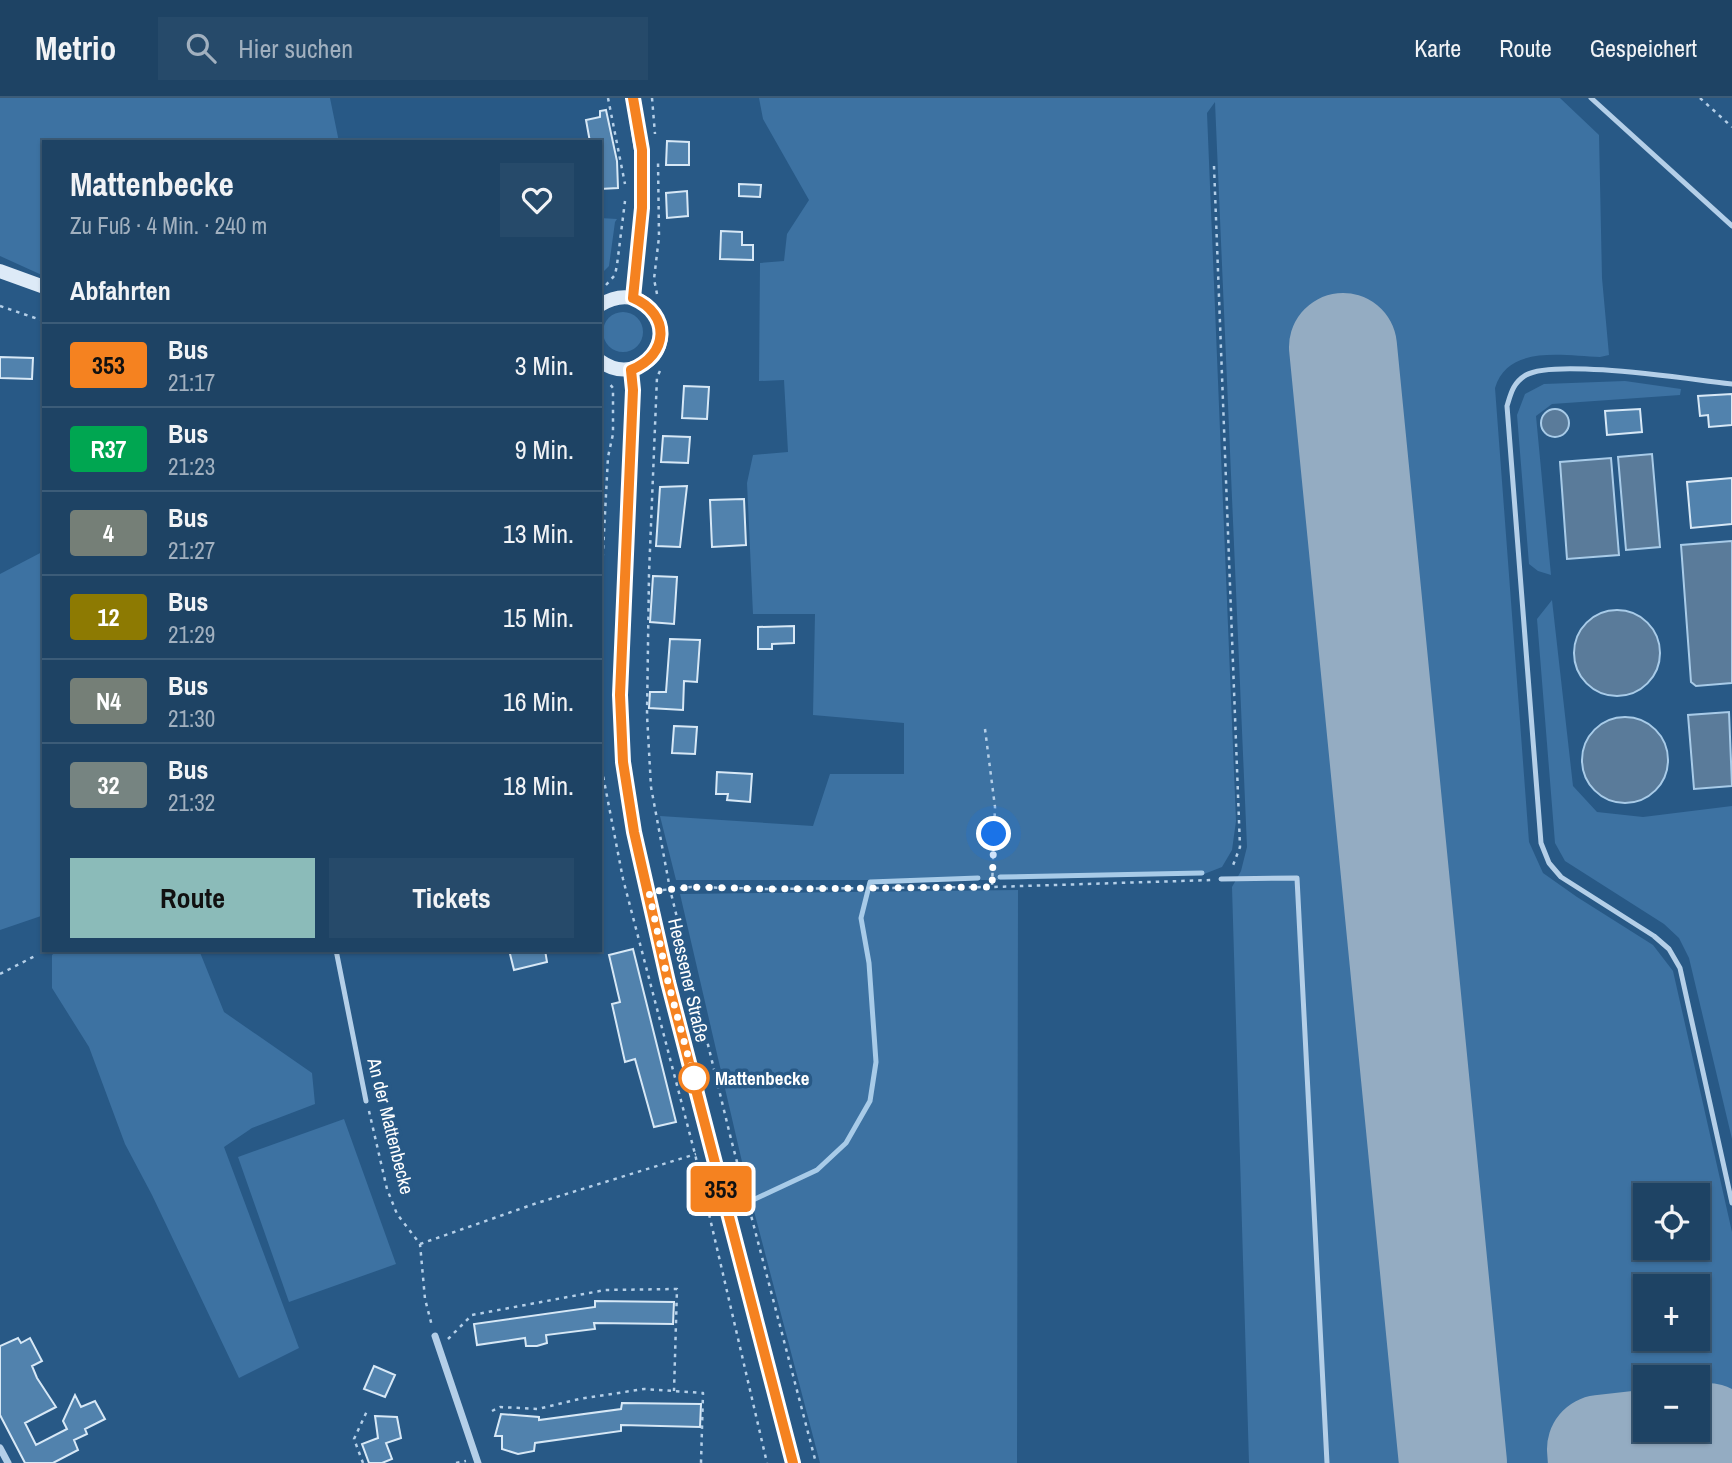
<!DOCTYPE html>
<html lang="de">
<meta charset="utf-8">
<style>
:root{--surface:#1e4364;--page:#264a6a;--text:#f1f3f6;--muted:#a1b0bf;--line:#3c5c78;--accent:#8bbbb9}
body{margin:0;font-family:"Archivo Narrow",sans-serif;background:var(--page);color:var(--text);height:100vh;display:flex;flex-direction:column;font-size:26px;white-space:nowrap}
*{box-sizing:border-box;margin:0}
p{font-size:23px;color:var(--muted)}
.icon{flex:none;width:38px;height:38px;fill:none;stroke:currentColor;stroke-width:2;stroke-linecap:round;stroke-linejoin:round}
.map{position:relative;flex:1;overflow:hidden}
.panel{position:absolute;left:42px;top:42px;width:560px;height:812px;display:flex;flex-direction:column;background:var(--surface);border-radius:0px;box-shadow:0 2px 5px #0004,0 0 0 2px var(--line)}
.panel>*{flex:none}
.badge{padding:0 14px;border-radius:5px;font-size:24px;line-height:46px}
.fabs{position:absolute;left:1633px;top:1085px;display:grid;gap:14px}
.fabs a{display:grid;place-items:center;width:77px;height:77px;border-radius:0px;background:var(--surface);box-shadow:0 2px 5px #0004,0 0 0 2px var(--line);font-size:35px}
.you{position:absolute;width:35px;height:35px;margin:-18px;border:5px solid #fff;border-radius:50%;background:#1a73e8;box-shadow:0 0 0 10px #1a73e833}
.map>.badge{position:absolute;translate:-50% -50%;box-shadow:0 0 0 4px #fff}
h2{padding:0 28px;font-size:26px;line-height:63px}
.round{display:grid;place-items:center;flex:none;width:74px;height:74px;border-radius:0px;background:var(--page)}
.summary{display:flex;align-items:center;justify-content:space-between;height:119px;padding:0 28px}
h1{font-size:33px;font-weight:700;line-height:52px}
.action{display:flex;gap:14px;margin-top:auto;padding:14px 28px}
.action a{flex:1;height:80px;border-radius:0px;background:var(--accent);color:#111;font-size:28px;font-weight:700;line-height:80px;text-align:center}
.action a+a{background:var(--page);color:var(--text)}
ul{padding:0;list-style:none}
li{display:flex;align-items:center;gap:21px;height:84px;padding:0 28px;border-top:2px solid var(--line)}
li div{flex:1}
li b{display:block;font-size:26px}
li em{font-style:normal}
li .badge{min-width:77px;font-weight:700;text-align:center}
header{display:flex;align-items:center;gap:42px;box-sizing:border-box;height:98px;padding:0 35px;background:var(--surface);border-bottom:2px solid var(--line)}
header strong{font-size:33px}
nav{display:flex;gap:38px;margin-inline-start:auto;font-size:24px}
.search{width:490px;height:63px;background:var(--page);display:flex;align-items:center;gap:18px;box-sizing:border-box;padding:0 24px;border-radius:0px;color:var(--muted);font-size:26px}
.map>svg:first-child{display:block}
</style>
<header>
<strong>Metrio</strong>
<div class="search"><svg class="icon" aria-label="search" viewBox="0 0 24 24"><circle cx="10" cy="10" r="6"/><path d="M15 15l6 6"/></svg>Hier suchen</div>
<nav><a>Karte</a><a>Route</a><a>Gespeichert</a></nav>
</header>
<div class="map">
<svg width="1732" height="1365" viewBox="0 0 1732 1365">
<rect width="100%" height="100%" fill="#285986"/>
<!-- green -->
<path fill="#3d72a2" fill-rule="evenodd" d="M0,0h330l9,44h-295v134l-44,-20z
M759,0h801l39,37 3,143 7,77 -9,2c-36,-1 -92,-13 -105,31l34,454 14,31 34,24 76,48 20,26 59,261v231h-483l-17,-576 9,-16 6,-24 -32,-745 -8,11 29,708 -4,29 -10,17 -18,7 -200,6h-328l-16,-64 153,10 17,-52h74v-51l-91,-8 2,-101h-62l-6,-131 6,-28 35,-3 -4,-72 -25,1 1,-118 24,-2 3,-27 22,-34 -46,-81zM1645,1097h53v53h-53zM1645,1188h53v53h-53zM1645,1279h53v53h-53z
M600,120l17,1 -2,3 -6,44 -9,9z
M603 234a20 20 0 1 1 40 0a20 20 0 1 1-40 0Z
M1625,283l56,8 -1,6 -128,9 -16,12 15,159 -13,-4 -9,-7 -12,-149 8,-21 19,-10z
M44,453v364l-44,15v-356z
M1552,502l21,186 24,26 46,5 89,-11v333l-43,-181 -10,-20 -15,-14 -99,-63 -10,-18 -18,-224z
M1018,792l-1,573h-197l-71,-271 -69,-298z
M58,852h141l25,62 88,61 3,31 -63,24 -28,19 75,201 -60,30 -87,-183 -27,-51 -36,-97 -37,-59v-33z
M344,1021l52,145 -107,38 -51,-145z"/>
<!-- water -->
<path fill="#5a7b9a" stroke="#a8cbe8" stroke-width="2" d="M1541 325a14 14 0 1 1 28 0a14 14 0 1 1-28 0Z
M1652,356l8,93 -34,3 -8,-93z
M1611,360l8,97 -52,4 -7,-97z
M1732,443v142l-36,3 -5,-4 -10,-137z
M1574 555a43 43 0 1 1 86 0a43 43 0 1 1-86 0Z
M1729,614l3,74 -38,3 -6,-74z
M1582 662a43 43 0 1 1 86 0a43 43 0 1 1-86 0Z"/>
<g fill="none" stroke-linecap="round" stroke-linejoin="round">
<!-- stream -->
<path stroke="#a8cbe8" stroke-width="5" d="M1000,779l202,-4
M755,1101l62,-29 29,-27 24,-42 6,-39 -7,-99 -8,-45 9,-36 108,-4"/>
<!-- runway -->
<path stroke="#94acc2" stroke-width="108" d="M1343,249l110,1116
M1602,1365l-1,-14 106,-12 2,26"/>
</g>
<!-- building -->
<path fill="#5182ad" stroke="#d7e8f6" stroke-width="2" d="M606,12l11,51 1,27 -18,1v-47h-10l-4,-22 14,-3v-6z
M667,43l22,1v23h-23z
M739,86l22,1 -1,12 -21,-1z
M687,93l1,25 -21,2 -1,-25z
M721,133l21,1v13h11v15l-33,-1z
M0,259l33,1 -1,21 -32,-1z
M684,288l25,1 -2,32 -25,-1z
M1732,296v31l-23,2 -1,-12 -8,1 -2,-20z
M1640,311l2,23 -35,3 -2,-24z
M663,338l27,1 -2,26 -27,-1z
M1732,380v46l-41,4 -4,-46z
M687,388l-7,61 -24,-1 4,-59z
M744,401l2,46 -34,2 -2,-47z
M653,478l24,1 -3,47 -24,-2z
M794,528v17l-22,1v5h-14v-22z
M670,541l30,1 -3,42 -13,-1 -1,29 -34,-2 1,-16h16z
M674,628l23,1 -2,27 -23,-1z
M717,674l35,2 -2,28 -23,-2 1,-6h-12z
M633,851l43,173 -22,5 -19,-68 -10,3 -13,-58 8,-2 -11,-47z
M509,852h36l2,12 -33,8z
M595,1203l79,1 -1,22 -79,-1 1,6 -49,6 1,8 -10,3h-11l-1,-8 -48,7 -3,-21 121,-17z
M18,1240l3,5 9,-5 12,23 -10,5 5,12 19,29 -31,16 11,22 31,-16 -4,-8 12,-26 6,12 14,-6 10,18 -20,10 2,5 -13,6 4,10 -25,13h-28l-25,-48v-69z
M374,1268l21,9 -10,22 -21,-8z
M622,1305l79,1 -1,23 -79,-2v6l-86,12 -1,8 -16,3 -16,-5v-13h-7l6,-22 38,3v3l82,-11z
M375,1318l22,1 4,21 -15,5 6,16 -10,4h-13l-7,-19 16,-6z"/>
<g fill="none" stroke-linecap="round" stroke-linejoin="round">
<!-- path -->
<path stroke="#b4cfe8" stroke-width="2.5" stroke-dasharray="3.5 5" stroke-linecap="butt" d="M608,0l17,86
M652,0l3,36
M1700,0l32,29
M1214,68l26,681 -8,21
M606,187l9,-10 2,-10 8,-64
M657,196l-3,-15 5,-42 -1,-76
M0,208l44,15
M660,273l-3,6 -8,197 -2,141 4,72 19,102 61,250 85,324
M600,510l8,-151 5,-23v-46l-5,-6
M985,631l10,78 -3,80
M600,662l23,119 72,275 72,309
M663,792l28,-3 78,2 223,-2 220,-7
M0,876l35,-18
M369,1013l18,78 10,25 23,30 5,55 7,27
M420,1146l117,-41 159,-49
M448,1241l24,-24 133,-25 72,-1 -3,102
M492,1313l8,-4 38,2 41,-10 65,-10 59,4 -2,70
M363,1365l-9,-24 13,-28
M456,1365l10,-2"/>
<!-- lane -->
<path stroke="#b4cfe8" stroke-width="5" d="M1591,0l141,128
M1732,286c-39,-4 -176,-26 -206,-9 -13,8 -15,18 -19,31l34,437 8,20 12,14 93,59 15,13 11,19 52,235
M1221,781l76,-1 30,585
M336,852l30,151"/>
<!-- street -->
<path stroke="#b4cfe8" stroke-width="7" d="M435,1238l43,127
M0,1350l8,15"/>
<!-- secondary -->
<path stroke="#ddeaf7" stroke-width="14" d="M0,173l44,16
M633,200l9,-90 -1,-58 -8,-52
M600,207c52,-32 86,44 37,62 -13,5 -26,2 -37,-6
M631,272l2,20 -13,306 3,67 11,69 34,150 125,481"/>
</g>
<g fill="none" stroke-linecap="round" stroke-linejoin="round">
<!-- line casing -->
<g stroke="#fff" stroke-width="16">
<path id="line" d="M633,0l9,52v58l-9,90c38,16 36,57 -2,72l2,20 -13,305 3,67 11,70 34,150 125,481"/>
</g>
<!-- line -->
<use href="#line" stroke="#f58220" stroke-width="10"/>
<!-- walk -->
<path stroke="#fff" stroke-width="7" stroke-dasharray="0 12.6" d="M694,980l-26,-96 -19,-90 42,-5 78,2 223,-2 2,-53"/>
</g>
<!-- markers -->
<circle fill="#fff" stroke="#f58220" stroke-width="3.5" cx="694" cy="980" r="14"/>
<g text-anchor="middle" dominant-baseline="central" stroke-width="7" stroke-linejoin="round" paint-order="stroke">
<!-- street labels -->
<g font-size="19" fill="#fff" stroke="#285986">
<text transform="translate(689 882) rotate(77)">Heessener Straße</text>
<text transform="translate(391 1028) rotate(76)">An der Mattenbecke</text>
</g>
<!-- stop labels -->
<g font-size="19" font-weight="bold" fill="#fff" stroke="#285986" text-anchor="start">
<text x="715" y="980">Mattenbecke</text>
</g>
</g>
</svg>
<div class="fabs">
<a><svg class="icon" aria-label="locate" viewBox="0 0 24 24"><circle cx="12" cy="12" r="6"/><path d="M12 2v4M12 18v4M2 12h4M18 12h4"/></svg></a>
<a>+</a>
<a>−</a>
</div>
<div class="you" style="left:994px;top:736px"></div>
<b class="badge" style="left:721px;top:1091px;background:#f58220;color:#111">353</b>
<section class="panel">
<div class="summary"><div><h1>Mattenbecke</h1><p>Zu Fuß · 4 Min. · 240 m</p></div><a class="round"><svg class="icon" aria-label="heart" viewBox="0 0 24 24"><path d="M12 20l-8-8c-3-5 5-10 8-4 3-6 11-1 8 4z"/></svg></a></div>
<h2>Abfahrten</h2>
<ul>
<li><span class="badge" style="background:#f58220;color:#111">353</span><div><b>Bus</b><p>21:17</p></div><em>3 Min.</em></li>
<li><span class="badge" style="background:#00a651;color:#fff">R37</span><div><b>Bus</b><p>21:23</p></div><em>9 Min.</em></li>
<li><span class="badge" style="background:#757f77;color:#fff">4</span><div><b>Bus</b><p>21:27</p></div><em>13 Min.</em></li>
<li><span class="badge" style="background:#8d7a02;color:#fff">12</span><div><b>Bus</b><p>21:29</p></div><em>15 Min.</em></li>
<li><span class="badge" style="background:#757f77;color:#fff">N4</span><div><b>Bus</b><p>21:30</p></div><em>16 Min.</em></li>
<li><span class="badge" style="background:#768481;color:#fff">32</span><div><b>Bus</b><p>21:32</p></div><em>18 Min.</em></li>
</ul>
<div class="action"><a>Route</a><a>Tickets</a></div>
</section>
</div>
